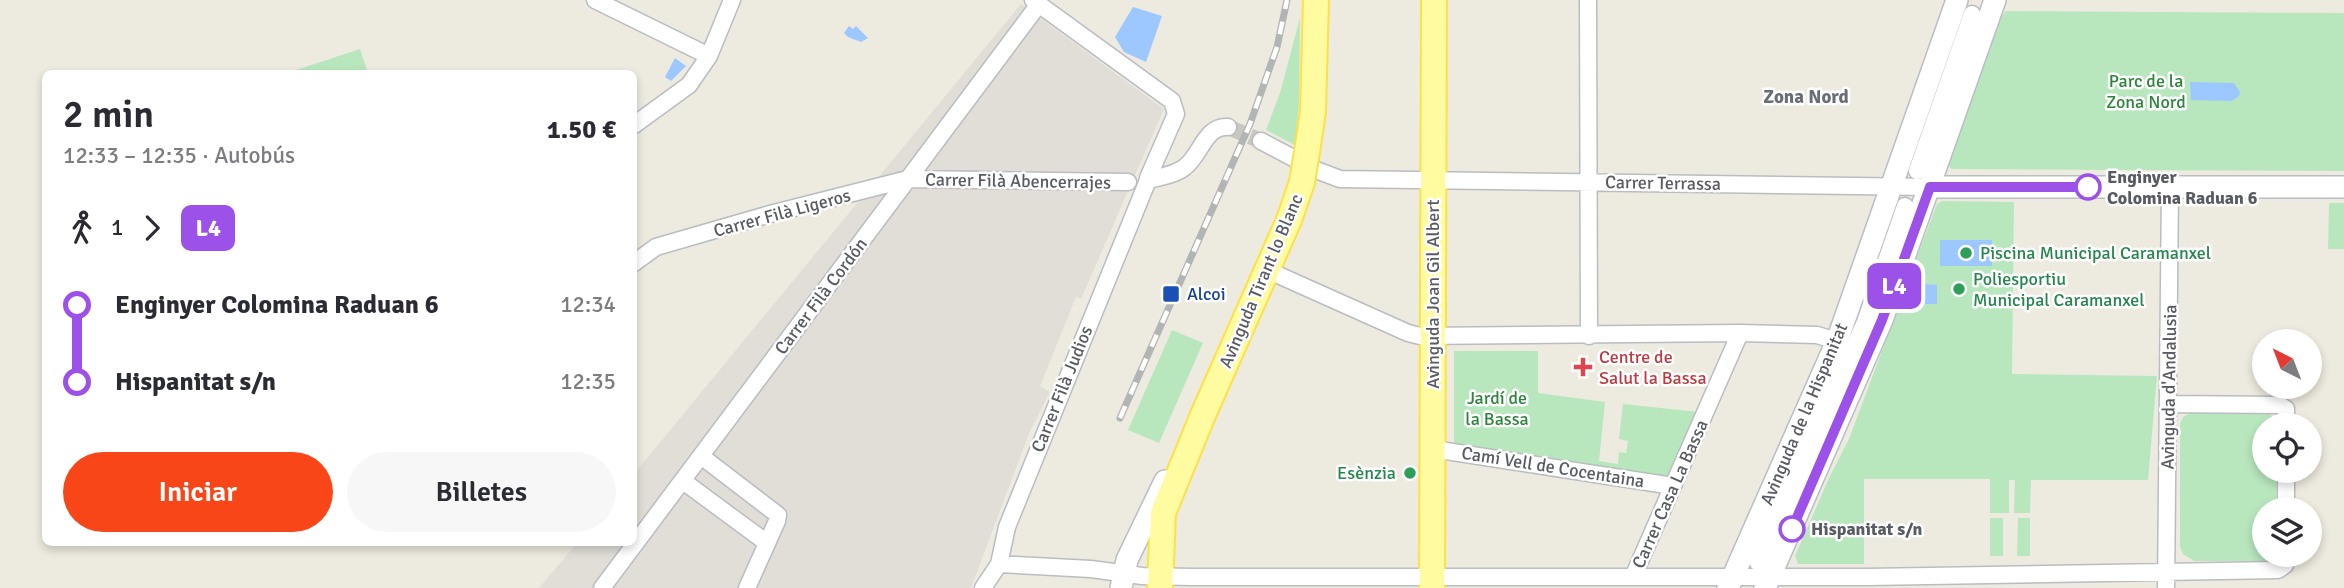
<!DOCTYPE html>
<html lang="es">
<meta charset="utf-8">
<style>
:root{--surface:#fff;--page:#f7f7f7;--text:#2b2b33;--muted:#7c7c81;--accent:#f84619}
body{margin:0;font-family:Signika,sans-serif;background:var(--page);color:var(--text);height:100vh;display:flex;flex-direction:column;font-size:26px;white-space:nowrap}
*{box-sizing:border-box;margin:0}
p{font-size:23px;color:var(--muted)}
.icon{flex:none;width:38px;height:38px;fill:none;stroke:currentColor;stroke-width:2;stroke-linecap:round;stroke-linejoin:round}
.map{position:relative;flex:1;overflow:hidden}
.sheet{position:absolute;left:42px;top:70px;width:595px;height:476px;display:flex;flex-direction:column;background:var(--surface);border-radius:10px;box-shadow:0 4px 10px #0003}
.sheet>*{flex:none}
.badge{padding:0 14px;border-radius:10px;font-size:24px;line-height:46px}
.needle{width:46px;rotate:318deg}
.buttons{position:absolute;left:2252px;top:329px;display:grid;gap:14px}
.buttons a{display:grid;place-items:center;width:70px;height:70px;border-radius:50%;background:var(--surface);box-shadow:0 4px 10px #0003;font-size:35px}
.map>.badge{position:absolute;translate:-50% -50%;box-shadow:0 0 0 4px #fff}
.legs{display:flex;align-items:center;gap:10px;height:77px;padding:0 21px;font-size:23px}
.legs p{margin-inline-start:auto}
.head{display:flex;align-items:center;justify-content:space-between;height:119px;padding:0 21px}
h1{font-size:38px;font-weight:600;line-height:52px}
.primary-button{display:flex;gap:14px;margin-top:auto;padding:14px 21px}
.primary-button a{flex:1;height:80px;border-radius:42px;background:var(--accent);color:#fff;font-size:28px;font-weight:600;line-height:80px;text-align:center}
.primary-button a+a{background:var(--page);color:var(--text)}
ul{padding:0 21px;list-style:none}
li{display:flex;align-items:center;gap:24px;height:77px;font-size:26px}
li i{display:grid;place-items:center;width:10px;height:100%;margin:0 9px;background:currentColor}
li i::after{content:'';width:18px;height:18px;margin:-9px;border:5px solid;border-radius:50%;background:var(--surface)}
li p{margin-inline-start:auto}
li:first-child i{background:linear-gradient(#0000 50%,currentColor 0)}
li:last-child i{background:linear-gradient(currentColor 50%,#0000 0)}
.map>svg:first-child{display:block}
</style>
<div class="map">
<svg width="2344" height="588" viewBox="0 0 2344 588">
<rect width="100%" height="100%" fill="#edebdf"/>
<!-- industrial -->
<path fill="#e0ded7" d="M1021,4l143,105 -83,190 -5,-2 -36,89 10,6 -20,39 -59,157h-432l38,-45 57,-1v-68z"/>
<!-- green -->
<path fill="#b8e7be" d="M2006,11l338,2v158l-393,-2 -3,-5 52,-146z
M1300,18l-1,86 -4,41 -29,-15 14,-37z
M360,49l8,24h-77l-1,-1z
M1942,201l72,1 -2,172 145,2 -9,104h-117l-1,33h-16l1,-33h-6v33h-19v-34h-126v85h-66l-3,-8 34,-78 20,-39 88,-235z
M2329,203h15v46h-16z
M1172,330l31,13 -44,100 -31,-13z
M1454,351h84v42l67,9 -6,59 19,3 1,-12 7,1 2,-12 -9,-2 4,-35 76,8 -26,60 -10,6 -209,-32z
M2192,412h76l8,9v4h-12v46h12v38h-12v46h10l-6,6h-74l-11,-7 -3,-7v-123l3,-7z
M1990,518h13v38h-13z
M2018,518h12v38h-13z"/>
<!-- water -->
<path fill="#9cc8ff" d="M1133,7l29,9 -16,46 -22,-10 -9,-15z
M849,26l4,3 3,-3 12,12 -7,4 -13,-5 -4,-4z
M675,58l11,8 -15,15 -6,-4z
M2190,82l44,1 6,9 -1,4 -7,5 -41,-1z
M1940,240h52v26h-52z
M1925,284l12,1v19h-12z"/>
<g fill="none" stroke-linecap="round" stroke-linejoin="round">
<!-- street-tunnel -->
<path stroke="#c8c7c0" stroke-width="16" stroke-dasharray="16 8" stroke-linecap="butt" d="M1228,127l33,14"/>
<!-- street casing -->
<g stroke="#babcc2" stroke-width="19">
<path id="street" d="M595,0l114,56
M1033,0l139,101 4,13 -28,64
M1588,0l1,336
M634,125l55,-40 20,-29 23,-56
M1261,141l55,29 24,9 590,8
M1917,171l55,-157
M1148,180c12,-3 27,-5 37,-13 16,-12 20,-42 43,-40
M634,263l22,-16 114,-33 138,-35 220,3
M1267,270l141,63 12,3 320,-3 77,2 20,6
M2169,404l111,1 6,4v16
M1433,449l240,37
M701,456l77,59 -1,6 -30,67
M2286,471v38
M683,481l84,62
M1758,563l107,-241 40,-116
M999,564l92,5 51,7 50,1h676l410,-7 7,-5 1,-10
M1633,577l107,-244
M602,588l437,-584
M983,588l16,-24 8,-37 141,-347
M2166,588l4,-401"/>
</g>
<!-- secondary casing -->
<g stroke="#babdc5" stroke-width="24">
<path id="secondary" d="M1930,187h414
M1121,588l6,-28 38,-79
M1728,588l109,-247 120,-341
M1765,588l117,-268 113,-320"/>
</g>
<!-- primary casing -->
<g stroke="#fee147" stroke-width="28">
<path id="primary" d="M1307,152l6,-41 3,-111
M1160,588l3,-75 40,-98 86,-195 13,-38
M1432,588l2,-588"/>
</g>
<!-- street -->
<use href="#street" stroke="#fff" stroke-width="16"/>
<!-- secondary -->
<use href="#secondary" stroke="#fff" stroke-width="21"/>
<!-- primary -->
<use href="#primary" stroke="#fffba1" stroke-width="24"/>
<!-- rail casing -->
<g stroke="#b3b4b5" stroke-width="7">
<path id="rail" d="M1120,418l130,-294 27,-77 10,-47"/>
</g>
<!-- rail -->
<use href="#rail" stroke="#fff" stroke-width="4.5" stroke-dasharray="13" stroke-linecap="butt"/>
<!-- primary-bridge casing -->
<g stroke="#fee147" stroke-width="28" stroke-linecap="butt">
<path id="primary-bridge" d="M1302,182l5,-30"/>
</g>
<!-- primary-bridge -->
<use href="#primary-bridge" stroke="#fffba1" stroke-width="24"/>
</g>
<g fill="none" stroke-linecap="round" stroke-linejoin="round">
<!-- line-1 casing -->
<g stroke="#fff" stroke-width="16">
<path id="line-1" d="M1792,529l90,-209 48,-133h158"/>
</g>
<!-- line-1 -->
<use href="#line-1" stroke="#9c51e9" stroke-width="10"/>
</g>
<!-- markers -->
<g fill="#fff" stroke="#9c51e9" stroke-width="3.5">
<circle cx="2088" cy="187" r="12"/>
<circle cx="1792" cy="529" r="12"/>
</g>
<g fill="#2e9e5b" stroke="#fff" stroke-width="2.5">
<circle cx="1966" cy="253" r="7"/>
<circle cx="1959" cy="289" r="7"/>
<circle cx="1410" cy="473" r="7"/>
</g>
<rect fill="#1a4fb4" stroke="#fff" stroke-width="2.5" x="1162" y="285" width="18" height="18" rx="3.5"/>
<path fill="#e0444e" stroke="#fff" stroke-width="2.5" d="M1579.5 356.5h7v7h7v7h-7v7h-7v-7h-7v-7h7z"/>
<g text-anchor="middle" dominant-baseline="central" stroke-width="5" stroke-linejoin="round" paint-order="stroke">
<!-- park labels -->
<g font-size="18" fill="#2d853b" stroke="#fff">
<text x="2146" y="81">Parc de la<tspan x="2146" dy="21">Zona Nord</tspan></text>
<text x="1497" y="398">Jardí de<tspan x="1497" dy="21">la Bassa</tspan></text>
</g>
<!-- stop labels -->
<g font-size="18" font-weight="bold" fill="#585b62" stroke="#fff" text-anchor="start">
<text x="2107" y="177">Enginyer<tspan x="2107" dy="21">Colomina Raduan 6</tspan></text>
<text x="1811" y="529">Hispanitat s/n</text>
</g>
<!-- street labels -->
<g font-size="18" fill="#585b62" stroke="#fff">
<text transform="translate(1018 181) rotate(1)">Carrer Filà Abencerrajes</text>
<text transform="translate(1663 183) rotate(1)">Carrer Terrassa</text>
<text transform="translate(782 213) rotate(-15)">Carrer Filà Ligeros</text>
<text transform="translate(1261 281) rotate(-67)">Avinguda Tirant lo Blanc</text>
<text transform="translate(1433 294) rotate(-90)">Avinguda Joan Gil Albert</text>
<text transform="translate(821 296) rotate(-53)">Carrer Filà Cordón</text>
<text transform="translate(2169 387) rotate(-89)">Avinguda d'Andalusia</text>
<text transform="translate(1062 389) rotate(-68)">Carrer Filà Judios</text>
<text transform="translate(1804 414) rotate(-67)">Avinguda de la Hispanitat</text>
<text transform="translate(1553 467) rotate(9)">Camí Vell de Cocentaina</text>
<text transform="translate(1670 494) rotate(-66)">Carrer Casa La Bassa</text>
</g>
<!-- leisure labels -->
<g font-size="18" fill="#27864d" stroke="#fff" text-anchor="start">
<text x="1980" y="253">Piscina Municipal Caramanxel</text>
<text x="1973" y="279">Poliesportiu<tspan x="1973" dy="21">Municipal Caramanxel</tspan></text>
<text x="1396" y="473" text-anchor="end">Esènzia</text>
</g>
<!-- transit labels -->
<g font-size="18" fill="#164399" stroke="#fff" text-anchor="start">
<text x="1187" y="294">Alcoi</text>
</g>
<!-- health labels -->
<g font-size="18" fill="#be3a42" stroke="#fff" text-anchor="start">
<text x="1599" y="357">Centre de<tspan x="1599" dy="21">Salut la Bassa</tspan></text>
</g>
<!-- neighbourhood labels -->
<g font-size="19" font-weight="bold" fill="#696d74" stroke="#fff">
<text x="1806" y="97">Zona Nord</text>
</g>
</g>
</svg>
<div class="buttons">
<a><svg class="needle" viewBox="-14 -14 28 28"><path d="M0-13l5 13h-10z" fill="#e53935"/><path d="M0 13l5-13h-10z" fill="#7c7c81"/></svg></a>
<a><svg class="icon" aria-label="locate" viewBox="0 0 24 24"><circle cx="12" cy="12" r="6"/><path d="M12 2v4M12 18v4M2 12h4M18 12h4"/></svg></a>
<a><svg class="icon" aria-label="layers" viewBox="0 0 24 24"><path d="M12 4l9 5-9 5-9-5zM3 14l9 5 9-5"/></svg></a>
</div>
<b class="badge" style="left:1894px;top:286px;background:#9c51e9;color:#fff">L4</b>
<section class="sheet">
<div class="head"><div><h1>2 min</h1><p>12:33 – 12:35 · Autobús</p></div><b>1.50 €</b></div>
<div class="legs"><svg class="icon" aria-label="walk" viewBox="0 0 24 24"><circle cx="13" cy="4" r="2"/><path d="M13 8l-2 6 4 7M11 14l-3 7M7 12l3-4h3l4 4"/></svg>1<svg class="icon" aria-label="forward" viewBox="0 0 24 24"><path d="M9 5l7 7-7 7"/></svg><b class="badge" style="background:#9c51e9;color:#fff">L4</b></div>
<ul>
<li><i style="color:#9c51e9"></i><b>Enginyer Colomina Raduan 6</b><p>12:34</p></li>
<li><i style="color:#9c51e9"></i><b>Hispanitat s/n</b><p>12:35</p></li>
</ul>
<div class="primary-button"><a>Iniciar</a><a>Billetes</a></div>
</section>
</div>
